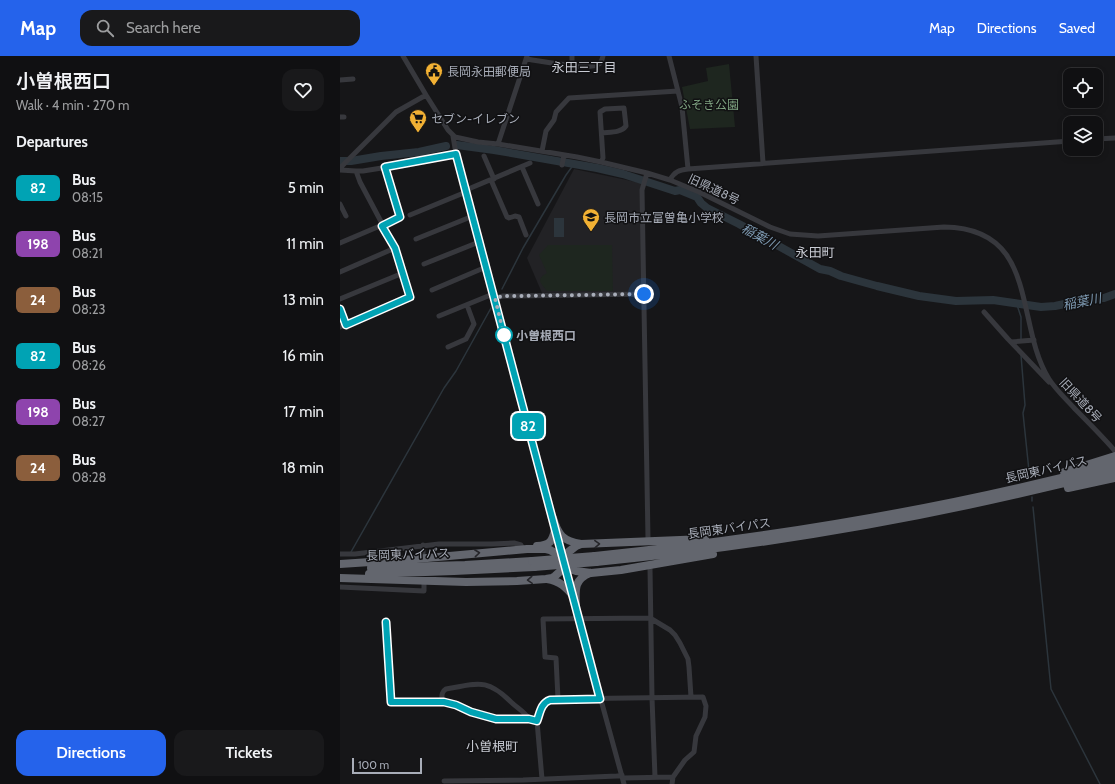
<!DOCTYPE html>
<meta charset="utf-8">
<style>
:root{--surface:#101012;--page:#19191b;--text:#f1f3f6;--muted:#9c9d9f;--line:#303032;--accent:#2563eb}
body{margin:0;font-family:Cabin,"Noto Sans JP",sans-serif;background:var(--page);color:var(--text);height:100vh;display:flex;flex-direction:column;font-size:15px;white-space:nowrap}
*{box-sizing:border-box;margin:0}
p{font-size:13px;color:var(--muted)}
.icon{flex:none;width:22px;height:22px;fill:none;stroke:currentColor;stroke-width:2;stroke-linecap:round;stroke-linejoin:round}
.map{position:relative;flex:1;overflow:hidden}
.side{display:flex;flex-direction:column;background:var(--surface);width:340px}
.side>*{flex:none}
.badge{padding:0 8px;border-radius:6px;font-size:14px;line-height:26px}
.controls{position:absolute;left:723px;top:12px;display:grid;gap:8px}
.controls a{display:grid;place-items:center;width:40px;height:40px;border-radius:8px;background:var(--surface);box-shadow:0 2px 6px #0003,0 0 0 1px var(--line);font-size:20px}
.scale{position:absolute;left:12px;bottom:10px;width:70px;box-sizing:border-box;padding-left:4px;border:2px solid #a8adb8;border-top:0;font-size:11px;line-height:14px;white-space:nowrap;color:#a8adb8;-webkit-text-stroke:3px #111113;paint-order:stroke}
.you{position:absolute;width:20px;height:20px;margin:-10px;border:3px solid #fff;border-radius:50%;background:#1a73e8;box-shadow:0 0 0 6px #1a73e833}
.map>.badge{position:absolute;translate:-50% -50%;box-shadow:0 0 0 2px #fff}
h2{padding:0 16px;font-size:15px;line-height:36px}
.round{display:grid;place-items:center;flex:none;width:42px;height:42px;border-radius:12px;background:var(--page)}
.headline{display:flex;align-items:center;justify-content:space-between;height:68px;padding:0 16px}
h1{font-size:19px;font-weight:600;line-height:30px}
.button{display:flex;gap:8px;margin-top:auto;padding:8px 16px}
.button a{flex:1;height:46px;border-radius:12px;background:var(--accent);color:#fff;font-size:16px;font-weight:600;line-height:46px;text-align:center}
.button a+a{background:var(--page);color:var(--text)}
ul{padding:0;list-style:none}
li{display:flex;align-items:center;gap:12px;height:56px;padding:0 16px}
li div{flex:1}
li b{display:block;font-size:15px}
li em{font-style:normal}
li .badge{min-width:44px;font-weight:700;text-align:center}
header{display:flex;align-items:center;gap:24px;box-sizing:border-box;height:56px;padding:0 20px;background:var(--accent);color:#fff}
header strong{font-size:19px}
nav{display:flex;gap:22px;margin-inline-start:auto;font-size:14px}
.search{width:280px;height:36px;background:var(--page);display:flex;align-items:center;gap:10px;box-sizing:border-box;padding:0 14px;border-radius:12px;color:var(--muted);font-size:15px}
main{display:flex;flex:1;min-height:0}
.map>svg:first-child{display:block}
</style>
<header>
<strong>Map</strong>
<div class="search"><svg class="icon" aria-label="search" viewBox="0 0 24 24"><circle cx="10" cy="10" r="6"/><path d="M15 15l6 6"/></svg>Search here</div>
<nav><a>Map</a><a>Directions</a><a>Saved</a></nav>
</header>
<main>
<section class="side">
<div class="headline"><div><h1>小曽根西口</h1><p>Walk · 4 min · 270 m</p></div><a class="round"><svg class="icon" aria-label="heart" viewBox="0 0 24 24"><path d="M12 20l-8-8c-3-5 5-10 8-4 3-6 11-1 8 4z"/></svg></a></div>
<h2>Departures</h2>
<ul>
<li><span class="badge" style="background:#00a3b4;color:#fff">82</span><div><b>Bus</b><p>08:15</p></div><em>5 min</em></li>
<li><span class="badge" style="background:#8e44ad;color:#fff">198</span><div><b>Bus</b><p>08:21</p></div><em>11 min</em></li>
<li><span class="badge" style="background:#8b5e3c;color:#fff">24</span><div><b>Bus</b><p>08:23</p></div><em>13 min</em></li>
<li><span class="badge" style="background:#00a3b4;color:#fff">82</span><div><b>Bus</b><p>08:26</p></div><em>16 min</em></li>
<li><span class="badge" style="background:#8e44ad;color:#fff">198</span><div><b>Bus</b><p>08:27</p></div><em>17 min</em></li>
<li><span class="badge" style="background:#8b5e3c;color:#fff">24</span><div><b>Bus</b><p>08:28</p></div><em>18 min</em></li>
</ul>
<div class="button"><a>Directions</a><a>Tickets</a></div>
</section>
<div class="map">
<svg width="775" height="728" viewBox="0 0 775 728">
<rect width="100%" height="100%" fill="#161618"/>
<!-- built -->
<path fill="#222225" d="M234,113l67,14 1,108 -1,1 -99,1 -15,-35z"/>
<!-- green -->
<path fill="#1e261f" d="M389,8l6,63 -45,2 -8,-42 26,-6 -2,-13z
M208,189h64l1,46h-66c-7,-8 -11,-12 0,-18l-8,-18z"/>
<!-- water -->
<path fill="#2c353c" d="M214,162h10v19h-10z"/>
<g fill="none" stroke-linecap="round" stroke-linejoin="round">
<!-- stream -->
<path stroke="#2c353c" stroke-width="1.5" d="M162,233l21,-41 43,-73 8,-11
M676,246l5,15v23
M681,299l4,50 -2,8 6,58
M690,421v2
M692,441v4
M693,451l18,182 49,95
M11,496l93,-164 12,-17 35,-63"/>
<!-- river -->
<path stroke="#2c353c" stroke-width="8" d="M117,89l37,5 103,18 26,6 52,17 5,-1 17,7 4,6 6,5 32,16 81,45 10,2 11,5 36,10 42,10 37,5 37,-1 48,7 14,-1 33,-7 16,-1 11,-4
M0,105h11l30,-5 38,-4 27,-6"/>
<!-- minor -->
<path stroke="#37383d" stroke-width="5" d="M63,0l23,39 22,35 7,7 23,5 20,2 79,13 24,5 46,11 23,7 29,12 71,35 20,7 28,2 126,-9c96,1 70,96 105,152 7,11 17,20 26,30 14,14 27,27 40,42
M232,0v9
M329,0l13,51 6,62
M416,0l7,107
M186,3c14,2 63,12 73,5 3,-2 3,-5 4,-8
M0,24l13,-1
M0,61h4
M113,80l3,18 97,366
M756,83l19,-1
M158,88l29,-88
M202,95l4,-20 8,-11 2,-8 13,-14 109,-7
M144,100l10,23
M261,106l2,-4 -3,-46 5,-3 19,-1 2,18c-5,7 -16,6 -24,7
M222,109l2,-10
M182,111l16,37
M0,112l56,-56 30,-17
M0,114l16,1h7l44,-7 49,-10
M307,117l-5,17 6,349
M151,124l16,37 2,1 6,-2 4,1 7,18
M330,124c4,-8 9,-10 18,-11l382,-28
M126,134l64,-27
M0,148l6,12
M70,159l56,-23
M76,183l57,-23
M0,187l61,-26 -16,-50
M84,208l55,-22
M0,216l55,-24
M92,234l54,-23
M155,242l8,-2h13l128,-2
M0,243l63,-26
M0,253l6,16
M644,256l24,27 41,43
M99,260l54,-22
M0,271l70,-30 -15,-49 -35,-66 -4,-11
M671,286l23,-2
M108,291l18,-8 8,-15 -7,-19
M216,476l6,25
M83,489v10
M0,498h15l84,-10h53l22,-1 7,2 2,4
M225,510l8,27
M310,512l2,130 3,79
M0,531l84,4v-8
M235,549l49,179
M46,566l5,80h53l12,3 15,7 25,7h33l8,2
M218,643l-2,-41 -11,-1 -2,-38 107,-1 20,12 5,5 5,8 8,16 1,8 2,30
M102,645c0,-5 -1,-9 4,-12 31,-5 40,-12 65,13 6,6 13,9 18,17
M283,722l50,-1
M202,723l-5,-58 6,-16 3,-3 8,-3 149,-2 3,9 -1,11 -9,19 -2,16 -9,8 -12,17 -1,7
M104,725l79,-1 94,-4 5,-1"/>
<!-- highway -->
<path stroke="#63666e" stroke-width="8" d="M724,416l51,-16
M728,432l47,-10
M213,462c5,17 10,23 28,26
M197,490c13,-1 15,-4 18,-16
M255,500c175,-18 349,-46 520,-92
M256,506c175,-17 349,-47 519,-92
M0,508l76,-5 111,-10h19l4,1 12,7 14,-11 5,-2 124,-5
M31,512l94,-3 67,-4
M29,518l85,-3 80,-4
M0,522l126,4 51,-1 29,-2 6,-1 3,-2 10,-9 11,4 15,2 30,-3 92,-16
M207,523c13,2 19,8 27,18
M236,552c0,-15 -4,-28 14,-35"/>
<!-- highway-bridge -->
<path stroke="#63666e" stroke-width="8" d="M192,505l63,-5
M194,511l62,-5"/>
</g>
<!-- one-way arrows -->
<defs><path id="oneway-chevron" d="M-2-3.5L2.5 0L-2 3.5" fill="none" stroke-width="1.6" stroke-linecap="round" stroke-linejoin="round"/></defs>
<g stroke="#26262a">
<use href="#oneway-chevron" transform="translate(257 488) rotate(-2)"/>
<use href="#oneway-chevron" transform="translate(137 497) rotate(-6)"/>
<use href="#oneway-chevron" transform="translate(190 524) rotate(176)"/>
</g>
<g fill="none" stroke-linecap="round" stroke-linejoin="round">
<!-- line casing -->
<g stroke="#fff" stroke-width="9">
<path id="line" d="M0,253l6,16 64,-28 -15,-49 -13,-22 18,-9 -15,-50 71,-13 144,545 -50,1c-9,3 -10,13 -13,21l-8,-2h-33l-25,-7 -15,-7 -12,-3h-53l-5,-80"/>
</g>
<!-- line -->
<use href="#line" stroke="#00a3b4" stroke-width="6"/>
<!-- walk -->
<path stroke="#a8adb8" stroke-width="4" stroke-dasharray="0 7.2" d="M164,279l-9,-37 8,-2h13l128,-2"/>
</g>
<!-- icons -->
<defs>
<g id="civic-pin" transform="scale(0.9)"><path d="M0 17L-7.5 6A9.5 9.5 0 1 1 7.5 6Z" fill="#f2b134" stroke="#111113"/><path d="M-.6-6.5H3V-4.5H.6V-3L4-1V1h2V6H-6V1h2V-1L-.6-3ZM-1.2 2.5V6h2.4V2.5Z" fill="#111"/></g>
<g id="supermarket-pin" transform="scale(0.9)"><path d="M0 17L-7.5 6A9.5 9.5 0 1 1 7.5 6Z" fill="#f2b134" stroke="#111113"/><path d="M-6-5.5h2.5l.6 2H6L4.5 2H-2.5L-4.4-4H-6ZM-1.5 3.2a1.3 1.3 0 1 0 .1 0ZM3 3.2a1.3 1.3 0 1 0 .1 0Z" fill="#111"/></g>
<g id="school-pin" transform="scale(0.9)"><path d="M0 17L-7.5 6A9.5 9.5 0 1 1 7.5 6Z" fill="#f2b134" stroke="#111113"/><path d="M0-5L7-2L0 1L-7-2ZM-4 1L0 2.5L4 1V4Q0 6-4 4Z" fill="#111"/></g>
</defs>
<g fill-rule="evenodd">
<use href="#civic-pin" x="94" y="15"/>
<use href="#supermarket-pin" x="78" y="62"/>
<use href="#school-pin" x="251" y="161"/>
</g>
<!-- markers -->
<circle fill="#fff" stroke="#00a3b4" stroke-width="2" cx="164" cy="279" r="8"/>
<g text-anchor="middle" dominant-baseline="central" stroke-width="3" stroke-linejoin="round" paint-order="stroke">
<!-- poi labels -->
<g font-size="12" fill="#a8adb8" stroke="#111113" text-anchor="start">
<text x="107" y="15">長岡永田郵便局</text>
<text x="91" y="62">セブン-イレブン</text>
<text x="264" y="161">長岡市立富曽亀小学校</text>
</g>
<!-- park labels -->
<g font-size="12" fill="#7fa381" stroke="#111113">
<text x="369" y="48">ふそき公園</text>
</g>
<!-- street labels -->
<g font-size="12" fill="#a8adb8" stroke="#111113">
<text transform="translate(374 133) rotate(25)">旧県道8号</text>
<text transform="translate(741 344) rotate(47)">旧県道8号</text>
<text transform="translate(706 413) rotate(-13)">長岡東バイパス</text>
<text transform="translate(389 472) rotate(-8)">長岡東バイパス</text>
<text transform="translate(68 498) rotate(-2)">長岡東バイパス</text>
</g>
<!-- stop labels -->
<g font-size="12" font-weight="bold" fill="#a8adb8" stroke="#111113" text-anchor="start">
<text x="176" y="279">小曽根西口</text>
</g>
<!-- neighbourhood labels -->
<g font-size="13" fill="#c9ccd4" stroke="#111113">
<text x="244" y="11">永田三丁目</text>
<text x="475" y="196">永田町</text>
<text x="152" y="690">小曽根町</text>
</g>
<!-- water labels -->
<g font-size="13" font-style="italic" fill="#7f9bb3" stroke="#111113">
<text transform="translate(420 180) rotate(29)">稲葉川</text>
<text transform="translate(742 245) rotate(-11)">稲葉川</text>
</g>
</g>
</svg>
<div class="controls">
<a><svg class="icon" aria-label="locate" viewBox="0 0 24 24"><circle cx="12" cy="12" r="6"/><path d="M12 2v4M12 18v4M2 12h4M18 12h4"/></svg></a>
<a><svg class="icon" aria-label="layers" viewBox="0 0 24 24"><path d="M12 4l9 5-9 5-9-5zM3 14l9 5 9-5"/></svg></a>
</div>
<div class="scale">100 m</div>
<div class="you" style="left:304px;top:238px"></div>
<b class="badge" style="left:188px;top:370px;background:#00a3b4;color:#fff">82</b>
</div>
</main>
